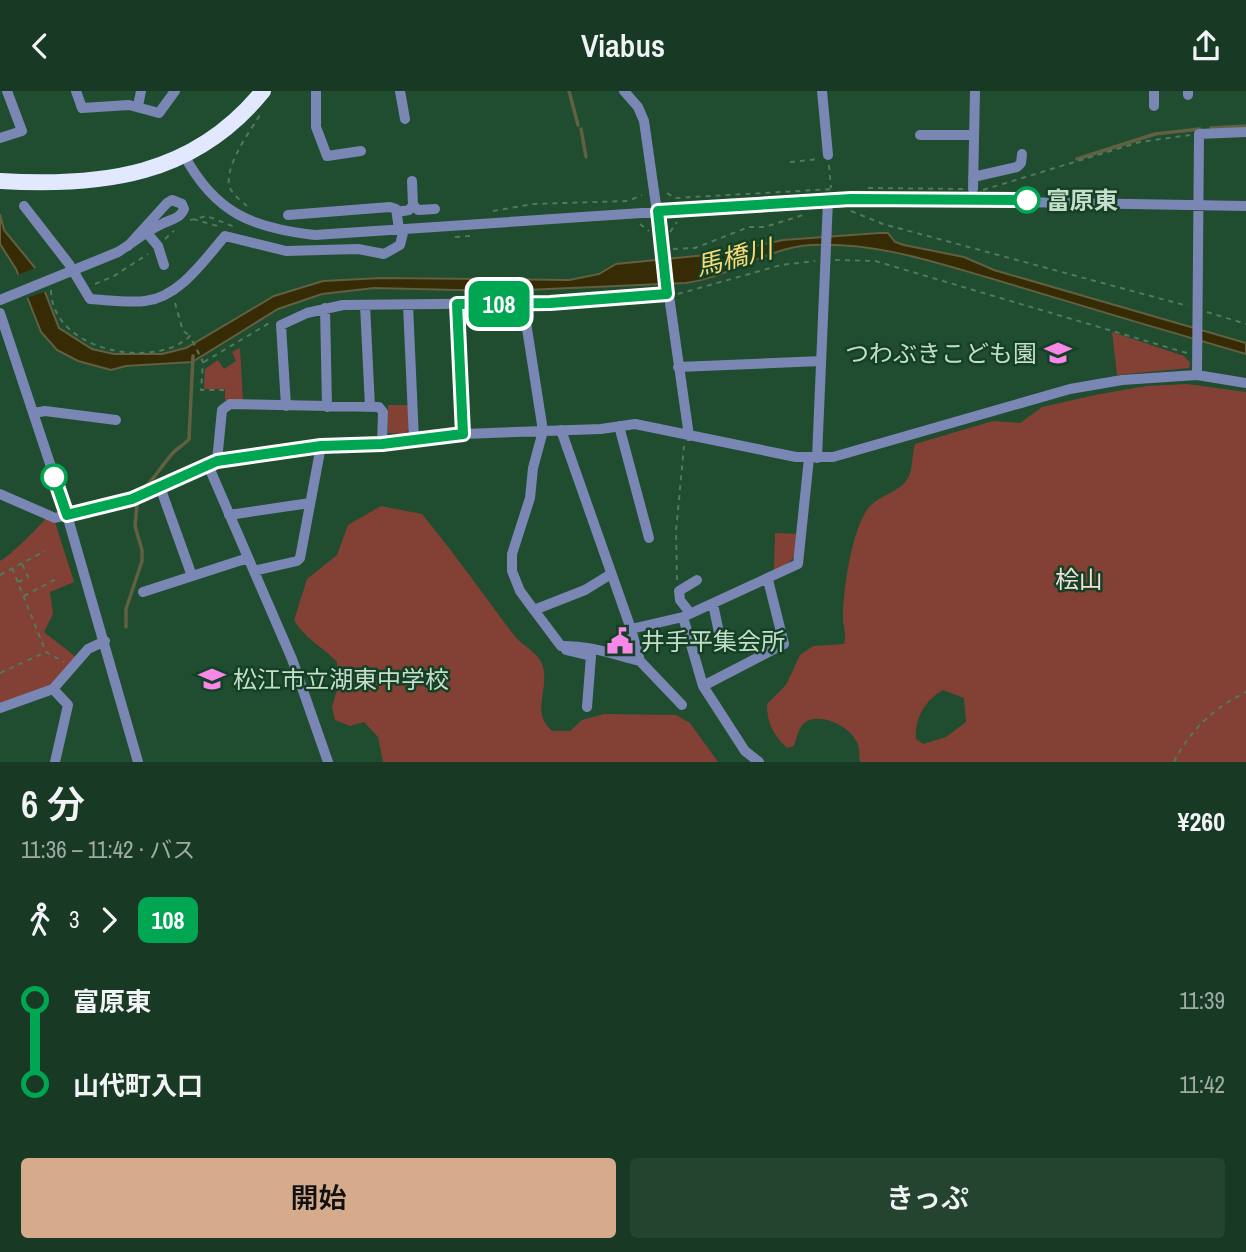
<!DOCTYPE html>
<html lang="ja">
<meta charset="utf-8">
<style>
:root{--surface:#183923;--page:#254430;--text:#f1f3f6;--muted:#9faca6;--accent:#d6ab8b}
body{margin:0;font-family:"Archivo Narrow","Noto Sans JP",sans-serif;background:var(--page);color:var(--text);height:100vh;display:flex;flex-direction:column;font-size:26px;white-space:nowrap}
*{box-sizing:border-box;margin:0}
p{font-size:23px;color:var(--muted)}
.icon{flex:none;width:38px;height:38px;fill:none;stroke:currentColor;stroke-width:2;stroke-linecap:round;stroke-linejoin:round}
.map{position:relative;height:671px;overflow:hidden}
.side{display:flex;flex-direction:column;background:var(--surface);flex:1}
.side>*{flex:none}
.badge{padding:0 14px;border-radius:10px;font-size:24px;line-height:46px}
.map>.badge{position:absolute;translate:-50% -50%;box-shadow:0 0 0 4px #fff}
.legs{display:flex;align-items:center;gap:10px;height:77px;padding:0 21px;font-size:23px}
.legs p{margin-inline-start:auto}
.headline{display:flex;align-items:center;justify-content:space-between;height:119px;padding:0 21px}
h1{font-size:38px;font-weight:600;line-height:52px}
.primary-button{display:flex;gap:14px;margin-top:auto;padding:14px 21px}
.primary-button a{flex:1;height:80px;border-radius:7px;background:var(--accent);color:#111;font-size:28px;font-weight:600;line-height:80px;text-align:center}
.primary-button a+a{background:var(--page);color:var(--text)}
ul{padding:0 21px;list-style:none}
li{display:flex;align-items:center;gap:24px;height:84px;font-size:26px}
li i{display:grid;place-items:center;width:10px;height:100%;margin:0 9px;background:currentColor}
li i::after{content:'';width:18px;height:18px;margin:-9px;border:5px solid;border-radius:50%;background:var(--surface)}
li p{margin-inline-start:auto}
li:first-child i{background:linear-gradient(#0000 50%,currentColor 0)}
li:last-child i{background:linear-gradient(currentColor 50%,#0000 0)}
header{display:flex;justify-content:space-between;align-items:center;height:91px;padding:0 21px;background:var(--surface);font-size:32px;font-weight:600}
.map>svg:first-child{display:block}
</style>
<header><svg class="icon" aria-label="back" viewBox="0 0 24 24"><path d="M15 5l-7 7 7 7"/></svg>Viabus<svg class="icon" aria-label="share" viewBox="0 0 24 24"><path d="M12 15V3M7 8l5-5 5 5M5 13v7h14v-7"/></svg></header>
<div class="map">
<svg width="1246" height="671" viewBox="0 0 1246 671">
<rect width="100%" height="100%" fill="#204c2f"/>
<!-- green -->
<path fill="#824134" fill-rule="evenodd" d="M1112,241l72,24 6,7 -1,5 -72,7z
M240,257l3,52h-18v-11h-21l1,-20 13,-9 6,9 12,-8 -4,-9z
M1187,293l59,8v370h-386c-1,-5 0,-12 -2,-17 -5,-18 -41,-36 -56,-20 -4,6 -6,14 -8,21l-7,2c-14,-13 -20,-25 -20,-44l19,-19 14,-30 13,-9 31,-2c3,-11 -1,-16 -1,-26 0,-28 8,-81 22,-105 10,-19 35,-18 44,-37 4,-9 3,-22 6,-32l78,-23 27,2 22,-16 53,-12 51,-9zM943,599l21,8 2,24 -20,15 -23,7 -7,-5c-2,-20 10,-40 27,-49z
M388,314h21v24l-4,5 -17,-1z
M381,415l41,8c32,39 61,80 91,120 7,10 21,16 27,26 14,24 -12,50 12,71h18l12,-11 22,-6 72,1 14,8 28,39h-335l-5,-25 -14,-15 -14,4 -15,-6 -3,-13 6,-20 -1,-25c-15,-16 -32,-23 -43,-42l13,-41 30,-24 11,-30z
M46,427l8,1 20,63 -24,10 3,22 -9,18 32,25 -27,31 -49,18v-145c10,-5 39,-34 46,-43z
M775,442l25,1c-4,21 -5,28 -26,37z"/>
<!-- water -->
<path fill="#362b04" stroke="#616040" stroke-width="2" d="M0,123l4,16 32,39 23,59 33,21 22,5h48l24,-6 88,-52 49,-15 58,-3 188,2 30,-6 17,-10 110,-11 57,-13 96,-7h9l7,9 9,3 60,12 30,13 252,73v11c-87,-25 -173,-51 -260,-77 -58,-17 -113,-35 -175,-32 -46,3 -82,33 -126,38l-185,8 -126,-3 -52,6 -44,15 -86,53 -66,4 -15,4 -33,-9 -21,-11 -16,-18 -25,-63 -16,-25z"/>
<!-- pier -->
<path fill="#204c2f" d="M38,176l9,24 -23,8 -9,-23z"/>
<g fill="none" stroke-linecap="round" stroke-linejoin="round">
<!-- stream -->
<path stroke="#616040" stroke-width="3.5" d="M569,0l9,34
M1211,37l35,-2
M581,38l5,28
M1077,68l78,-25 45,-5
M143,398c12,-10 18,-23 29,-35 5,-6 12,-9 17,-15l4,-83
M126,536v-18l16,-48v-11l-7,-24 2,-21"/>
<!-- path -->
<path stroke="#52785e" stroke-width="2" stroke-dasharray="5 5" stroke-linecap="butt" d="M790,71l29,-3
M829,74l2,23
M868,97l96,1
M983,99l157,-48 50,-7
M667,102l8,5 159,-9
M247,115c-5,-4 -12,-10 -16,-16 -11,-19 21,-62 31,-78
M493,120l40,-7 95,-3 14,-6
M851,120l32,13 305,82
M193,128l28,8
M190,129l17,-4 28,11
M640,133l9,7
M670,141l7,-10
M455,146l16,-1
M165,148l9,-8
M673,158l22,-1 54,-21h16l41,-13
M835,169l40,1 312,92
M95,193l19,-8 34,-22
M51,199c1,62 105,80 139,46l13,26 -2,28h22v5
M678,203l103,-29 34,-4
M175,212l8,28 6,4
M1207,221l39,12
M204,271l67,-40
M12,477l34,84 18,10
M0,484l45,-24
M677,489l-1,-49 8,-85
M18,491l10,-5 -6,-13
M24,505l32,-17
M0,582l46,-21
M1174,671c15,-31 41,-55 72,-70"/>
<!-- minor -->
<path stroke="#7a86b3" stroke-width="10" d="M76,0l6,17 47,-3 30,8 16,-22
M316,0v36l11,29 34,-5
M400,0l5,28
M624,0l14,16 6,14 45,315
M822,0l6,64
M1188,4v-4
M138,15l3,-15
M1154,15v-15
M920,44h54
M0,47l22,-7 -15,-40
M184,64c31,58 68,73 131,80l536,-36 395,7
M973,86l44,-10 4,-4 1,-9
M973,98l2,-98
M413,114l5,5 17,-1
M24,115l45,58 21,35c18,1 37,4 55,2 35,-4 59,-41 80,-65l61,15 72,-2 26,5 16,-9 4,-16
M397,121l12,-2 4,-5 -1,-24
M288,124l102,-8 6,2 3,20
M147,142l11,13 6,19
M0,209l118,-48c15,-9 28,-21 44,-28 9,-5 18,-5 22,-15l-2,-5 -10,-4 -5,3 -39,43
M457,213l6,130
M365,214l5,102
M408,214l6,135
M325,217l2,99
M0,222l67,202 71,247
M678,276l143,-6
M1197,284l2,-241 47,-2
M286,315l-5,-81 26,-12 36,-8 180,-2
M34,322l11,-2 71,9
M619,335l30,112
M561,339l70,199 52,-12 115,-53 11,-106
M817,367l11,-258
M217,370l5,-51 8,-6 149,3 4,5 -1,32
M208,374l84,194 36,103
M160,396l32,89
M0,403l55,24 77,-19 85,-38 13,-2 91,-13 61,-2 81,-10 138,-5 34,-5 161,33h37l237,-68 52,-9 75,-5 49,8
M229,424l81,-12
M254,480l43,-10 3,-3 21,-112
M611,483l-26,16 -51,20 -14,-19 -8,-20v-17l18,-56 3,-30 10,-37 -20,-128 144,-9
M143,501l105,-34
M713,513l9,43
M534,519l27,36c29,-1 51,8 79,15l-9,-32
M690,522l-10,-13 -1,-9 18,-11
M683,526l20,69 81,-42 -16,-64
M566,559l25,6 -4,51
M640,570l42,44
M703,595l42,65 14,11
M53,598l15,16 -13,57
M0,617l53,-19 35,-40 17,-8"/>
<!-- highway -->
<path stroke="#e2e9ff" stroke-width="16" d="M0,90c103,6 194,-5 263,-90"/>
</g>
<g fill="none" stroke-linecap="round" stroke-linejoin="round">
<!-- line-1 casing -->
<g stroke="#fff" stroke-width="16">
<path id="line-1" d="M54,386l13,38 65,-16 85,-38 104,-15 61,-2 81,-10 -6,-130 93,-1 117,-9 -9,-83 193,-12 176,1"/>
</g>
<!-- line-1 -->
<use href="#line-1" stroke="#00a651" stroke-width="10"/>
</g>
<!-- icons -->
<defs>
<g id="school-bare" transform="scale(2.1)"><path d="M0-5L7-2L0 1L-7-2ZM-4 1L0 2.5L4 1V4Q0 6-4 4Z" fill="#f987e8" stroke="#144125" stroke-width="2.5" paint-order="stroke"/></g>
<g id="civic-bare" transform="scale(2.1)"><path d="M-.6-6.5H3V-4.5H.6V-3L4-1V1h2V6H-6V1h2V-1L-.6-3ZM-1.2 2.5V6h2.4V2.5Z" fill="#f987e8" stroke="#144125" stroke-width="2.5" paint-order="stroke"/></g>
</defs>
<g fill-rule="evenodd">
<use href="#school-bare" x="1058" y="262"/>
<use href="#civic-bare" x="620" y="550"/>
<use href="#school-bare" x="212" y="588"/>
</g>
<!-- markers -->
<g fill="#fff" stroke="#00a651" stroke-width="3.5">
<circle cx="1027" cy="109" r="12"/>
<circle cx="54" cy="386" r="12"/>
</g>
<g text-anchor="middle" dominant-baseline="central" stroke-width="5" stroke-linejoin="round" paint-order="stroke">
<!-- stop labels -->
<g font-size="24" font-weight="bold" fill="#c5ddcb" stroke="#144125" text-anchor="start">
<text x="1046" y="109">富原東</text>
</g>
<!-- poi labels -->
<g font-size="24" fill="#c5ddcb" stroke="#144125" text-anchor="start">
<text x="1037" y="262" text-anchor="end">つわぶきこども園</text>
<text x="641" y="550">井手平集会所</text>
<text x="233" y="588">松江市立湖東中学校</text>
</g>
<!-- park labels -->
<g font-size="24" fill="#f4dfda" stroke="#144125">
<text x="1079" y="488">桧山</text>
</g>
<!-- water labels -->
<g font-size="26" font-style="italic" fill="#f8da77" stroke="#144125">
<text transform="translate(734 166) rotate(-14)">馬橋川</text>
</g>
</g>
</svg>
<b class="badge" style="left:499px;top:213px;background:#00a651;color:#fff">108</b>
</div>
<section class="side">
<div class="headline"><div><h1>6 分</h1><p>11:36 – 11:42 · バス</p></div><b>¥260</b></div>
<div class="legs"><svg class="icon" aria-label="walk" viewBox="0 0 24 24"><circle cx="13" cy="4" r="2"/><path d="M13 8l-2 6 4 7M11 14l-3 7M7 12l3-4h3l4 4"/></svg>3<svg class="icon" aria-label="forward" viewBox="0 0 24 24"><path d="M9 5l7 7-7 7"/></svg><b class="badge" style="background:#00a651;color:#fff">108</b></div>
<ul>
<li><i style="color:#00a651"></i><b>富原東</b><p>11:39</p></li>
<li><i style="color:#00a651"></i><b>山代町入口</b><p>11:42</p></li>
</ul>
<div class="primary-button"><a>開始</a><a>きっぷ</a></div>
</section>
